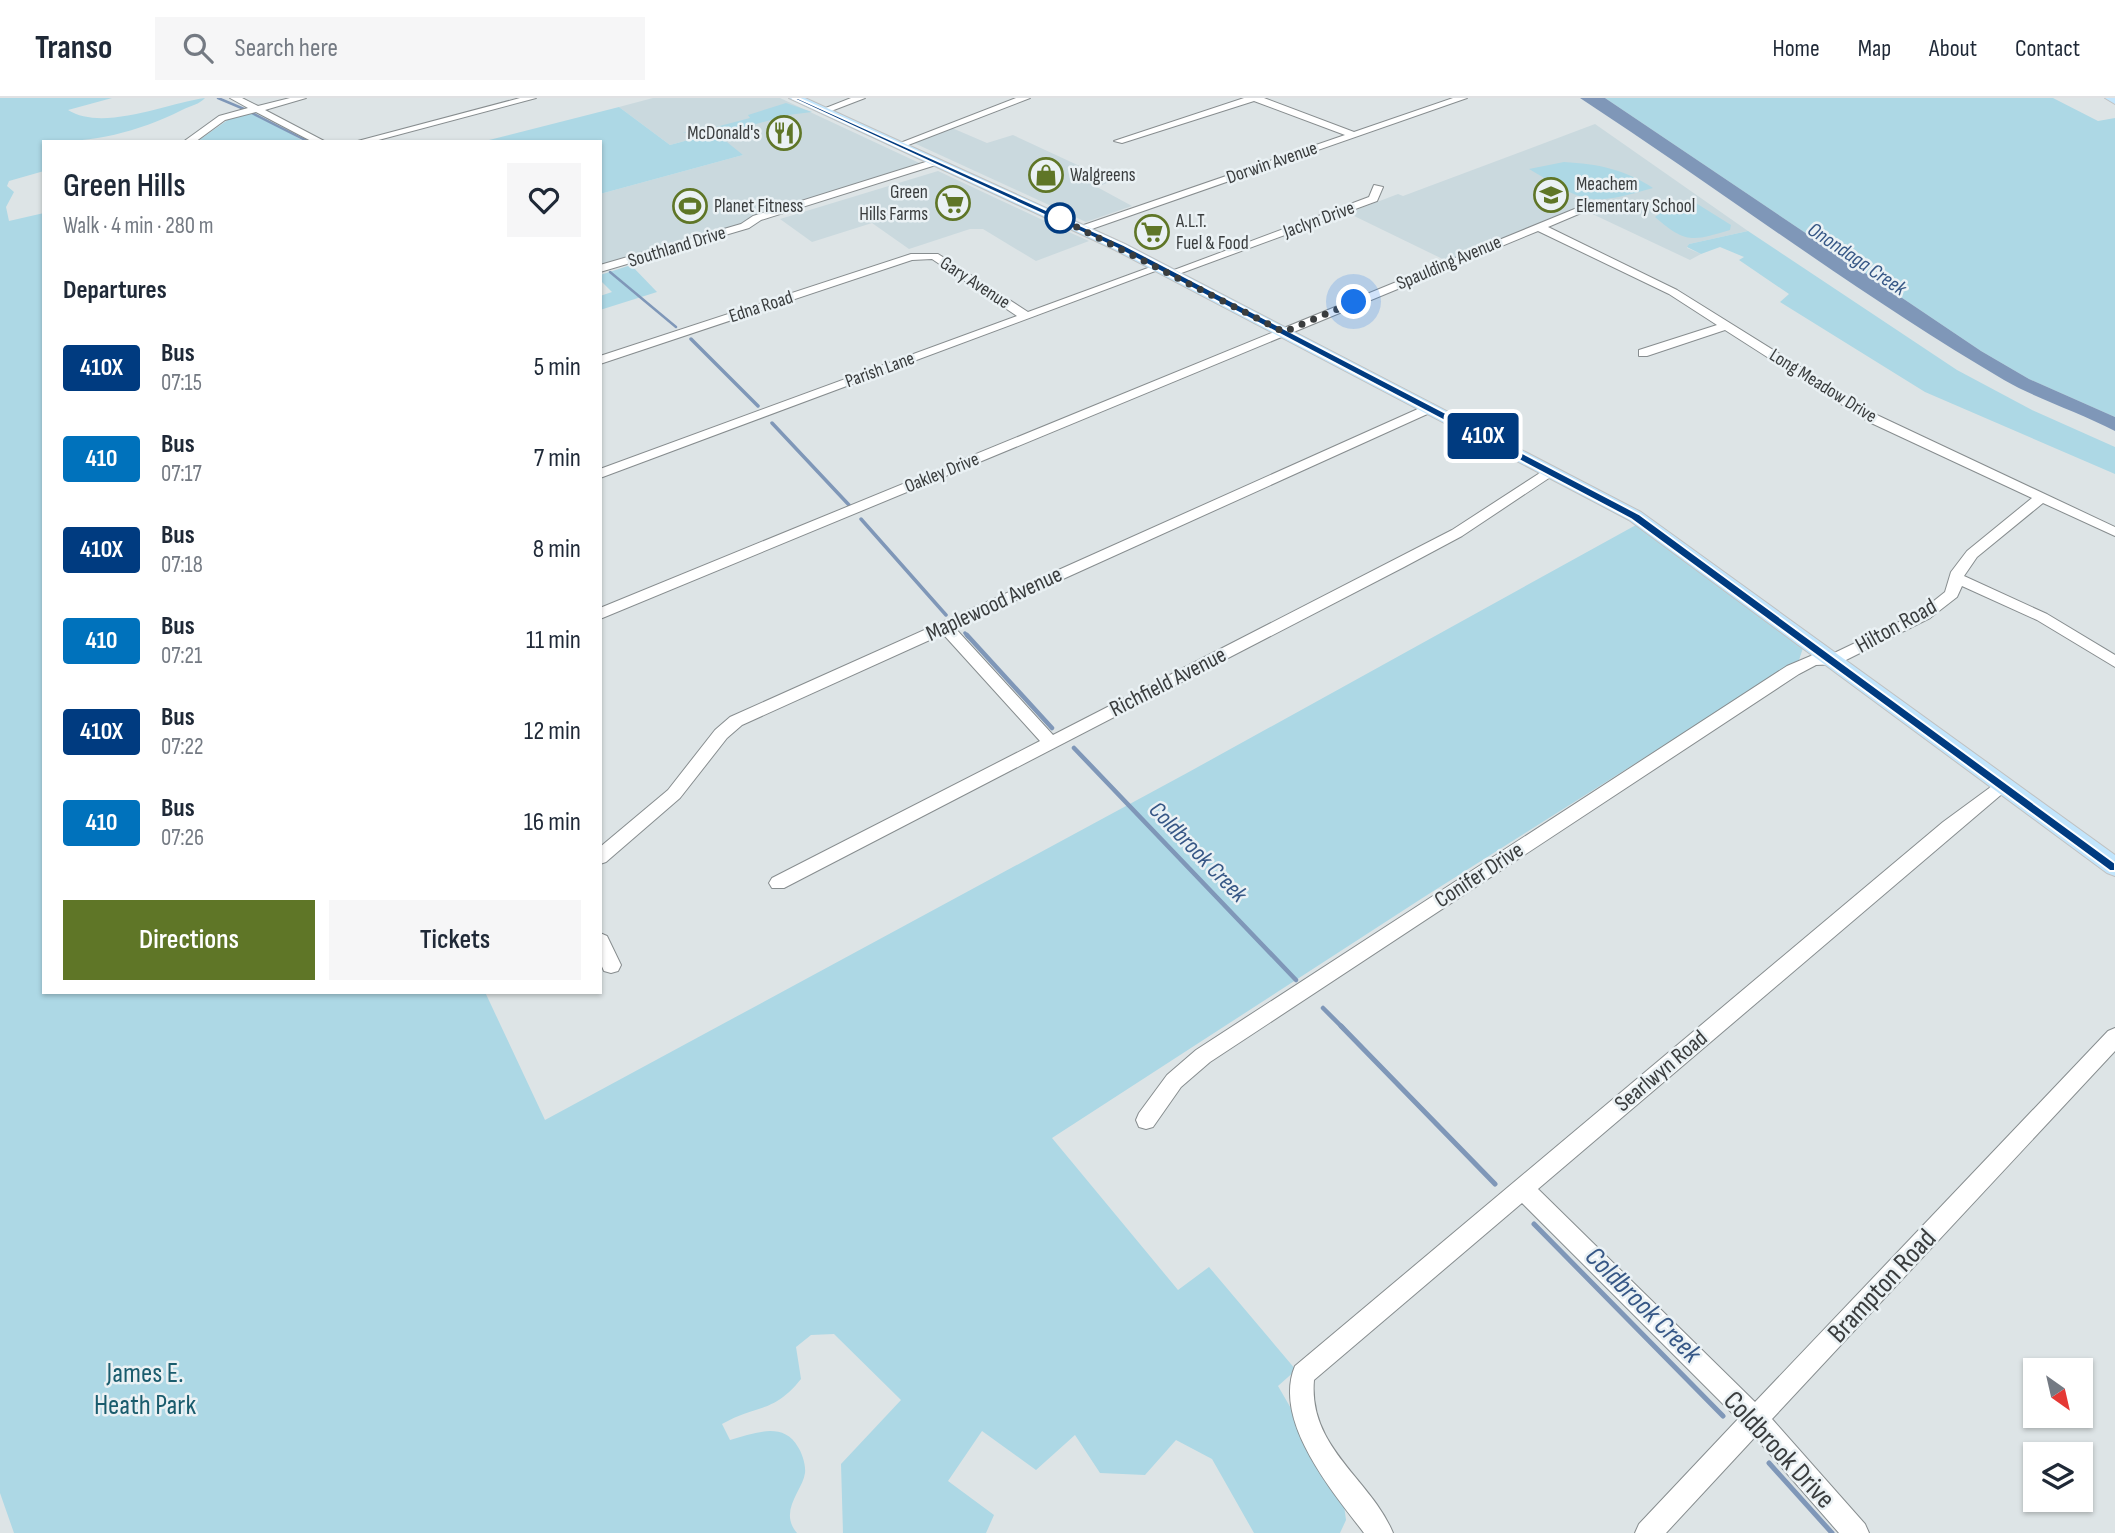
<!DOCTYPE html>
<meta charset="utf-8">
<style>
:root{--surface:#fff;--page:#f6f6f7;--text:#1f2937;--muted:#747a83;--line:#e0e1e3;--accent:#5f7627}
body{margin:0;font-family:"Sofia Sans Condensed",sans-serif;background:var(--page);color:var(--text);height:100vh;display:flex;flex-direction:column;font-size:26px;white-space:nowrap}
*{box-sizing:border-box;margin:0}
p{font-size:23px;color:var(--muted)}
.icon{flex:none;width:38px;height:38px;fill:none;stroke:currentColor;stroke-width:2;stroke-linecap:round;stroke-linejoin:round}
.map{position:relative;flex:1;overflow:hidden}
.drawer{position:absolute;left:42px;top:42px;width:560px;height:854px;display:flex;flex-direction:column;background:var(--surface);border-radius:0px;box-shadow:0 2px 5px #0004}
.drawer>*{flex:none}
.badge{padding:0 14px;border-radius:5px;font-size:24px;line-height:46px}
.needle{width:46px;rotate:146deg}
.controls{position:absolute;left:2023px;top:1260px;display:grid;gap:14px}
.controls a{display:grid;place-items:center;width:70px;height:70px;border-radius:0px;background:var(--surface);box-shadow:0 2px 5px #0004;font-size:35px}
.you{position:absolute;width:35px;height:35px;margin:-18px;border:5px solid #fff;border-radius:50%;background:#1a73e8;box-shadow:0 0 0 10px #1a73e833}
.map>.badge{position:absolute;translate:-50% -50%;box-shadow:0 0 0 4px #fff}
h2{padding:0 21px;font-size:26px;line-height:63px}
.round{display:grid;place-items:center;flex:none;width:74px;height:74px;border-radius:0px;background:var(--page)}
.summary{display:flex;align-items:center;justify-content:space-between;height:119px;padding:0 21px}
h1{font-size:33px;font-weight:600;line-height:52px}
.action{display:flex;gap:14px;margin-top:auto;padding:14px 21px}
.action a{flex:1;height:80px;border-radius:0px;background:var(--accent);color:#fff;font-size:28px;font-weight:600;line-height:80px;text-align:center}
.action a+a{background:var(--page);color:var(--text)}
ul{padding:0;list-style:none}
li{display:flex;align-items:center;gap:21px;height:91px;padding:0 21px}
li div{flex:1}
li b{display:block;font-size:26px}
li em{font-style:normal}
li .badge{min-width:77px;font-weight:700;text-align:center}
header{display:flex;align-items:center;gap:42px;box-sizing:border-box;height:98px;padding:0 35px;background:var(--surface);border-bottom:2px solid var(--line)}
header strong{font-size:33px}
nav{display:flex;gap:38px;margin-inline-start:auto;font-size:24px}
.search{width:490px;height:63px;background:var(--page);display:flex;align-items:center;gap:18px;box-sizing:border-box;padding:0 24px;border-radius:0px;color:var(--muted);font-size:26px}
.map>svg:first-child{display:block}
</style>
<header>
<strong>Transo</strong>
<div class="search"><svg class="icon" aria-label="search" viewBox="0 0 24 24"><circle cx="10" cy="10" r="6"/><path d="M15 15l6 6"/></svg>Search here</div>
<nav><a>Home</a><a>Map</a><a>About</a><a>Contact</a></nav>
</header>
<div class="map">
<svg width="2115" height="1435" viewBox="0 0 2115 1435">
<rect width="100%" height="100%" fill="#dde4e6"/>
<!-- built -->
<path fill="#cad9de" d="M653,0h127l148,69 -328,101v-74l143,-39 -51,-16 -22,6 -51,-38z
M1595,26l153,107 -59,13 -2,4 14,6 -11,6 -104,-49 -131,54 -107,-52 50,-19 5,2z
M952,30l35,15 26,-8 99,46 -15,6 35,19 -46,16 -172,-79z
M938,73l124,58 27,12 -53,20 -53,-32h-13l-61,20 -37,-26 -60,19 -32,-23z"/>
<!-- green -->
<path fill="#add8e5" d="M0,0h112l-44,12c35,22 99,-7 137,-12 -5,6 -15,8 -23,12 -46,23 -88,32 -138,32v29l-35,10 -2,5 7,6 -8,15 3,14 35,-8v779h441l60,128 642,-347 449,-248 167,123 -4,12 -375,237 -372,241 126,152 31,-23 87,103 -18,16 65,112 3,22 -6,13h-86l-42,-74 -36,-19 -31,35 -45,-2 -25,-38 -39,35 -54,-39 -34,50 46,34 -8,18h-143l-2,-69 60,-64 -67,-66 -23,1 -15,12 5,32c-28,35 -44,25 -79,45l8,16c25,-7 53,-19 68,7 4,6 8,18 7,26 -2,17 -27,38 -8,60h-783l-14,-40z
M1605,0h448l45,23 17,-3v299l-86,-38 -48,-28z
M786,5l26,9 -24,3 -63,18h-42l10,-3 4,2 53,-14 -2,-3z
M619,9l51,38 22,-6 30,-1 21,17 -143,39v-52h-119z
M253,14l52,30 -106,-2 33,-23z
M1564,64c34,2 60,7 89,26 -66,19 -66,15 -124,-19z
M1691,102l40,25 -1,5c-37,11 -44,14 -75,-13l16,-12z
M1748,133l209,139 75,40 83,37v27l-190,-82 -145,-90 9,-8 -50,-34 5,-3 -24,-10 -19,7 -14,-7 2,-3z
M631,167l26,27 -57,18v-14l12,-4 -12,-12v-5z"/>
<!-- water -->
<path fill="#7f97b8" d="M1580,0h25l376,253 48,28 86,38v14c-36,-19 -76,-31 -111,-51 -146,-86 -282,-189 -424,-282z"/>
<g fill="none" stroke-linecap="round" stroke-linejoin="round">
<!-- stream-far3 -->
<path stroke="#7f97b8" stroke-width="2.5" d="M218,0l26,11
M250,14l59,30
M610,174l66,55"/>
<!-- stream-far2 -->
<path stroke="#7f97b8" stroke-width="3.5" d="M691,241l67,67
M772,325l77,82
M861,421l85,96
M965,535l3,4"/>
<!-- stream-far1 -->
<path stroke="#7f97b8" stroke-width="4.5" d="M967,537l85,93
M1074,650l222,232
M1323,910l20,20"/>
<!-- stream -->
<path stroke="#7f97b8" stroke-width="5" d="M1341,928l154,158
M1534,1126l189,192
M1769,1365l63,70"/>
<!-- minor casing -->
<g stroke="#878d8f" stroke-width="2">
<path id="minor" d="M230,0h12l16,8 32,-8h16l-41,12 61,32h-13l-57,-30 -31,8 -30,22h-12l36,-26 29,-8z
M520,0h16l-165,44h-17z
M851,0h14l-39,15 -8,-2z
M1016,0h14l-127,49 -8,-2z
M1244,0h20l90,34 99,-34h14l-381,133h-8v-4l267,-92 -91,-34 -132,42 -8,-2z
M935,61l5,3 -1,2 -178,56 -12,8 -149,44v-7l141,-41 12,-8z
M1374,87l9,2 -6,14 -201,74 -10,-2 203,-76z
M1577,110l5,3 -1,2 -33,14 129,63 202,126 236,111v9l-72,-33 -66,54 -13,19 83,38 68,41v12l-78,-47 -75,-34 -5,11 -27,21 -92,46 -22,1 -17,9 -589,388 -29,25 -28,40 -7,2 -7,-2 -3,-7 3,-7 28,-38 29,-25 591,-384 26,-11h17l90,-43 25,-20 6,-20 16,-21 65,-53 -163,-76 -144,-92 -78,26h-8v-6l78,-25 -48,-31 -131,-63 -938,388v-11z
M911,156h27l90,58 128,-47 10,2 -566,211v-9l417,-153 -85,-57 -20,1 -312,104v-8z
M1429,306l5,1v6l-479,217 98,107 399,-205 94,-61 5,-1 7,4 -96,64 -58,31 -620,321h-12l-3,-5 3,-5 268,-137 -97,-107 -201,91 -15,13 -47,60 -74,64 -6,2v-17l68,-57 47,-60 15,-13z
M2003,680l9,6 -3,4 -471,401 217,213 353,-371 7,-3v23l-343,368 93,105 4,9h-30l-84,-96 -89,96h-31l4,-9 99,-105 -216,-216 -208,177c-6,68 57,99 79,153h-29c-31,-41 -92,-112 -69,-167l648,-544z
M600,835l7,3 14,29 -3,6 -7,2 -7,-2 -4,-9z"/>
</g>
<!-- major casing -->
<g stroke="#c0c1c1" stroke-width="2">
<path id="major" d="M789,0h16l320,146 516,268 474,343v21l-8,-3 -478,-353 -514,-270z
M2105,0h10v6z"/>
</g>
<!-- minor -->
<use href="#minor" fill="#fff" fill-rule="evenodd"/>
<!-- major -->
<use href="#major" fill="#c2e5fc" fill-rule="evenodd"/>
</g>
<!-- line -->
<path fill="#003b80" stroke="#fff" stroke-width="2" d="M792,0h6l326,147 515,269 476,349v8h-5l-479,-352 -513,-270z"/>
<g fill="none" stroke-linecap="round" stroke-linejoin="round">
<!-- walk -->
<path stroke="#3a3d3e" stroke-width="7" stroke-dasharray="0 12.6" d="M1060,120l-3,-1 227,115 70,-30"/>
</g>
<!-- icons -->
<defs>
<g id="restaurant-ring" transform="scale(1.75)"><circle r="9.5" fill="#eaf1f4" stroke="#5f7627" stroke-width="1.5"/><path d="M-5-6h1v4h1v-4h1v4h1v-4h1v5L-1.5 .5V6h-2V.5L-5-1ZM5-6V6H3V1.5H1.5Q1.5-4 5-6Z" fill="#5f7627"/></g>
<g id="shop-ring" transform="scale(1.75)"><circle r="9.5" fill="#eaf1f4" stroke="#5f7627" stroke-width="1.5"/><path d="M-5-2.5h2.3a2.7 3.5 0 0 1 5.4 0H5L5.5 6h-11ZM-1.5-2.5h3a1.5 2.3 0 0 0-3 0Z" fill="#5f7627"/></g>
<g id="school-ring" transform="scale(1.75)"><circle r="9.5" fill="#eaf1f4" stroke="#5f7627" stroke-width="1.5"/><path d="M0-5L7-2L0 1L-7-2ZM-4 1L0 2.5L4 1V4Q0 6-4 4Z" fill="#5f7627"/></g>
<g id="supermarket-ring" transform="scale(1.75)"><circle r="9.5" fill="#eaf1f4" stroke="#5f7627" stroke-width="1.5"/><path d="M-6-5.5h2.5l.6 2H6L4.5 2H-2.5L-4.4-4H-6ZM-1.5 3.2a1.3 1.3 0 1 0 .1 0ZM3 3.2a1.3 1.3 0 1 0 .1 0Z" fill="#5f7627"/></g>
<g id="stadium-ring" transform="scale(1.75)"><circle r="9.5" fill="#eaf1f4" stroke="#5f7627" stroke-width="1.5"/><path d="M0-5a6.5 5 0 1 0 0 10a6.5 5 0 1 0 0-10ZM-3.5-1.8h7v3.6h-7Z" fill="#5f7627"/></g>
</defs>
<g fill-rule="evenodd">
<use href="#restaurant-ring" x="784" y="35"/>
<use href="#shop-ring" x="1046" y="77"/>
<use href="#school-ring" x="1551" y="97"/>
<use href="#supermarket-ring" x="953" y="105"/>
<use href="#stadium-ring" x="690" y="108"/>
<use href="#supermarket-ring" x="1152" y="134"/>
</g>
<!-- markers -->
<circle fill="#fff" stroke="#003b80" stroke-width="3.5" cx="1060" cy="120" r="14"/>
<g text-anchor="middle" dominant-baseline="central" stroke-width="5" stroke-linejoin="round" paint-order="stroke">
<!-- far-poi labels -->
<g font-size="19" fill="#3a3d3e" stroke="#eaf1f4" text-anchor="start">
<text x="760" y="35" text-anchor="end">McDonald's</text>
<text x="1070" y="77">Walgreens</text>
<text x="1576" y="86">Meachem<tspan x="1576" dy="22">Elementary School</tspan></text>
<text x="928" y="94" text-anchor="end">Green<tspan x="928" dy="22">Hills Farms</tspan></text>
<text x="714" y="108">Planet Fitness</text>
<text x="1176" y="123">A.L.T.<tspan x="1176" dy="22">Fuel &amp; Food</tspan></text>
</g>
<!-- far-street labels -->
<g font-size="19" fill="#3a3d3e" stroke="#eaf1f4">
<text transform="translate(1272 65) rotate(-19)">Dorwin Avenue</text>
<text transform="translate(1319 122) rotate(-20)">Jaclyn Drive</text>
<text transform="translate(677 149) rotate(-17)">Southland Drive</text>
<text transform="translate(1449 165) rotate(-23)">Spaulding Avenue</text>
<text transform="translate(975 185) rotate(33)">Gary Avenue</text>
<text transform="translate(761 209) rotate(-18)">Edna Road</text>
<text transform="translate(880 272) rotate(-20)">Parish Lane</text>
<text transform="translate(1823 288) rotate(32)">Long Meadow Drive</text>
<text transform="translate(942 375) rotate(-22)">Oakley Drive</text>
</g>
<!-- far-water labels -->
<g font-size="21" font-style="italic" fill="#365786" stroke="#eaf1f4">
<text transform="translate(1857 161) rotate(34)">Onondaga Creek</text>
</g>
<!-- street labels -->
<g font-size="23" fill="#3a3d3e" stroke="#eaf1f4">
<text transform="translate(994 506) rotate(-25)">Maplewood Avenue</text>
<text transform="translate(1896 528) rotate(-29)">Hilton Road</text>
<text transform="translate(1168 584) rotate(-27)">Richfield Avenue</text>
<text transform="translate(1479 777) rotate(-33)">Conifer Drive</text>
<text transform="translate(1661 973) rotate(-40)">Searlwyn Road</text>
</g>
<!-- water labels -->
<g font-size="24" font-style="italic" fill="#365786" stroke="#eaf1f4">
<text transform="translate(1198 754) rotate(46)">Coldbrook Creek</text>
</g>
<!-- near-street labels -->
<g font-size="28" fill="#3a3d3e" stroke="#eaf1f4">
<text transform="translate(1882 1188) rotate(-47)">Brampton Road</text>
<text transform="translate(1779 1352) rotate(47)">Coldbrook Drive</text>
</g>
<!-- near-water labels -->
<g font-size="28" font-style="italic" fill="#365786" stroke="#eaf1f4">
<text transform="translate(1643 1207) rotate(45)">Coldbrook Creek</text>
</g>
<!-- near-park labels -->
<g font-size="28" fill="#1a5c6d" stroke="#eaf1f4">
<text x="145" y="1275">James E.<tspan x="145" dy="32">Heath Park</tspan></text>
</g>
</g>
</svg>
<div class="controls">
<a><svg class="needle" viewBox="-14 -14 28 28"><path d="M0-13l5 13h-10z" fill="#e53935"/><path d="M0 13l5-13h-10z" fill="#747a83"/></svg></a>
<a><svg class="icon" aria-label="layers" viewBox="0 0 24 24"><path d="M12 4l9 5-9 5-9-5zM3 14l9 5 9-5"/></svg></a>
</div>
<div class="you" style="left:1354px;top:204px"></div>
<b class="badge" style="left:1483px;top:338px;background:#003b80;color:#fff">410X</b>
<section class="drawer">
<div class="summary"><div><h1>Green Hills</h1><p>Walk · 4 min · 280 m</p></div><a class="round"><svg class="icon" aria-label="heart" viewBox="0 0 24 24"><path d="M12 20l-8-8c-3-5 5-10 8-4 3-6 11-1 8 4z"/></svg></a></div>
<h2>Departures</h2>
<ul>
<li><span class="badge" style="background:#003b80;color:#fff">410X</span><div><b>Bus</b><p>07:15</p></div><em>5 min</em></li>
<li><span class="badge" style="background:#0072bc;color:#fff">410</span><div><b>Bus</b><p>07:17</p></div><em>7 min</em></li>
<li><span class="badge" style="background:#003b80;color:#fff">410X</span><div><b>Bus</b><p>07:18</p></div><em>8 min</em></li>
<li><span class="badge" style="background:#0072bc;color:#fff">410</span><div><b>Bus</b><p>07:21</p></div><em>11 min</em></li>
<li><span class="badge" style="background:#003b80;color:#fff">410X</span><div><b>Bus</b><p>07:22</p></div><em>12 min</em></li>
<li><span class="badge" style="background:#0072bc;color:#fff">410</span><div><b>Bus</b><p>07:26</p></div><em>16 min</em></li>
</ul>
<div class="action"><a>Directions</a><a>Tickets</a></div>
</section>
</div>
